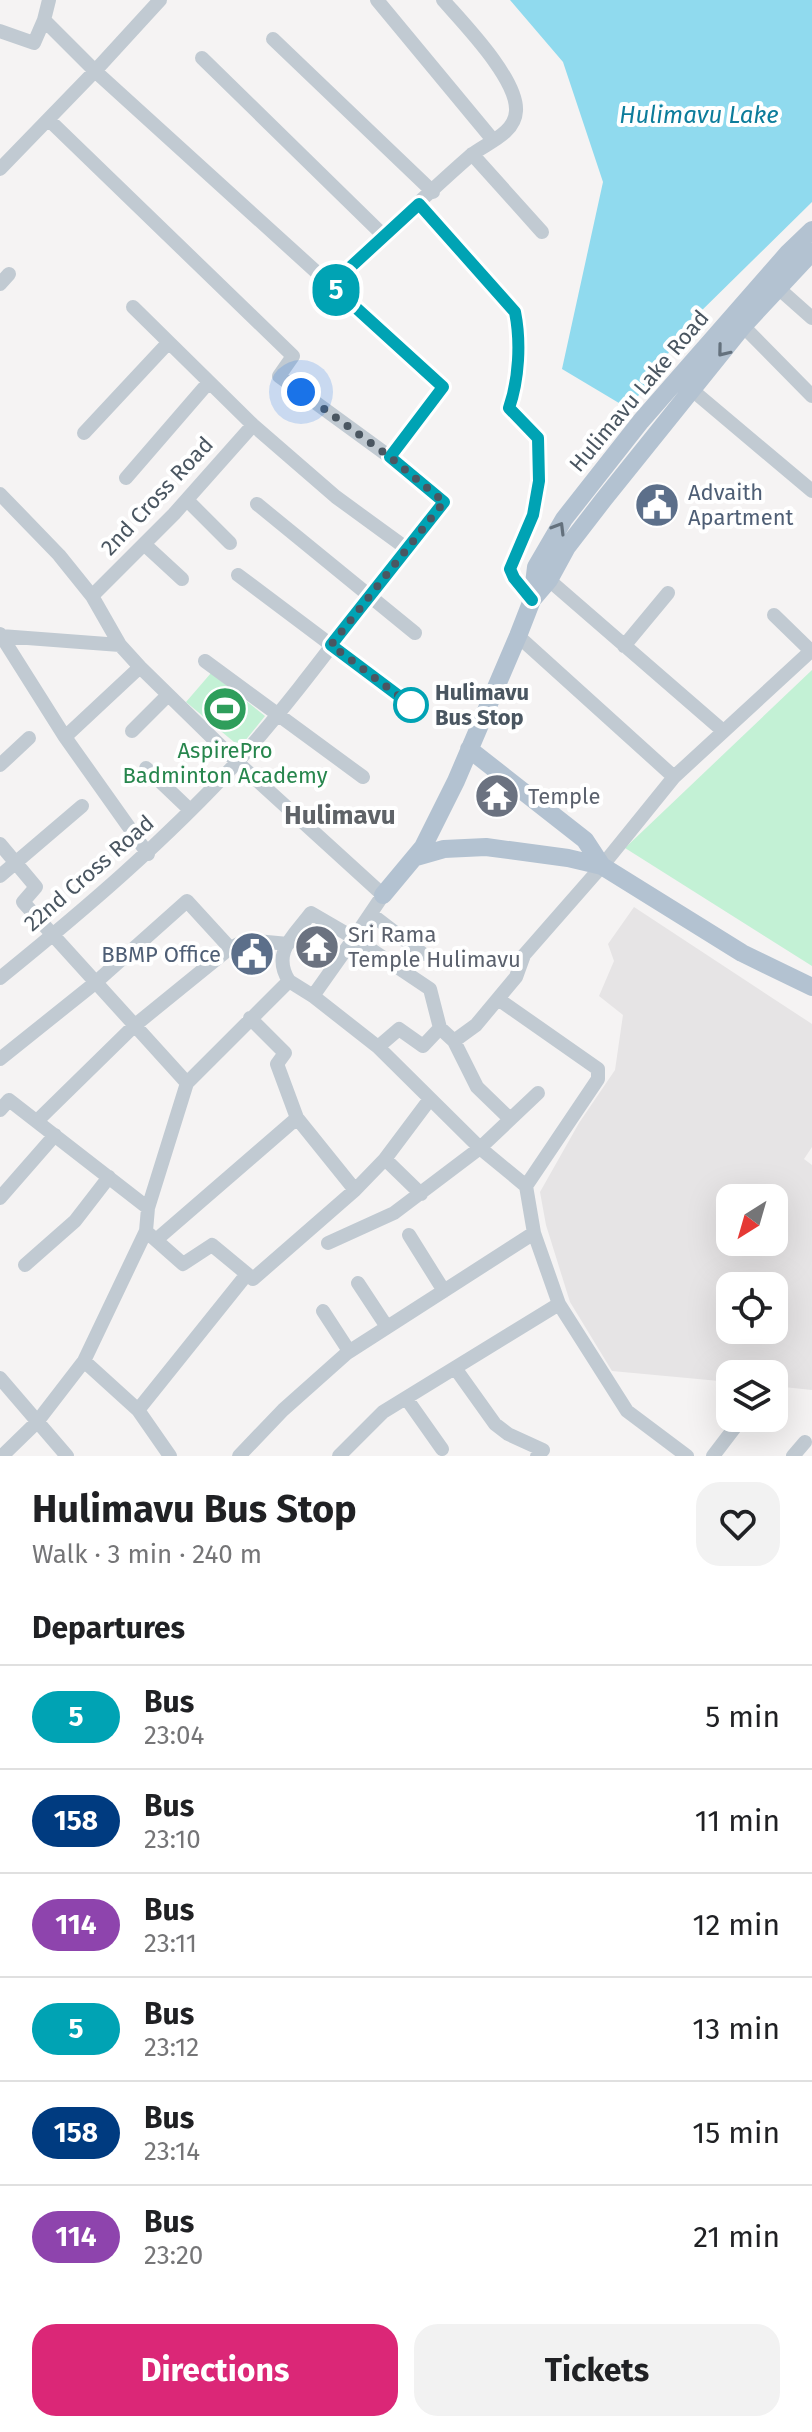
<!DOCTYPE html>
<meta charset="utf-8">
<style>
:root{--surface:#fff;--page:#f2f2f2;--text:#202124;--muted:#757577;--line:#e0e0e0;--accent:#db2777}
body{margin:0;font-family:"Fira Sans",sans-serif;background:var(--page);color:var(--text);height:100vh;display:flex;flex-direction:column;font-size:30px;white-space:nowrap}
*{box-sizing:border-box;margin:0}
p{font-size:26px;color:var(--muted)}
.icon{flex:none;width:44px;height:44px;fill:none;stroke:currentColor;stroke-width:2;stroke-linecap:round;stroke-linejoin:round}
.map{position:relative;height:1456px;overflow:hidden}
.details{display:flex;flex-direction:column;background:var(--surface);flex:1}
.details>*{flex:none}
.badge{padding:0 16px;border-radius:26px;font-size:28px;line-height:52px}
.needle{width:52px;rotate:217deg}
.controls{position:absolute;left:716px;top:1184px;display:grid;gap:16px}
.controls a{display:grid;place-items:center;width:72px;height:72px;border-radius:16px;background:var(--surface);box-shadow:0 8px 32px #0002;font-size:40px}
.you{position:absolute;width:40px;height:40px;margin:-20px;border:6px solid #fff;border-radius:50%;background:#1a73e8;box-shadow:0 0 0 12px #1a73e833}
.map>.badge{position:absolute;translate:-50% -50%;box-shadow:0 0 0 4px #fff}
h2{padding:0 32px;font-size:30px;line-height:72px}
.round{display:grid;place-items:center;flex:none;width:84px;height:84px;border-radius:24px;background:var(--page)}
.headline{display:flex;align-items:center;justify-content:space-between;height:136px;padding:0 32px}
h1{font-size:38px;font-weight:700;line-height:60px}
.primary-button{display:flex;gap:16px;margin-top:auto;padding:16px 32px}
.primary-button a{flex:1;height:92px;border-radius:24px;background:var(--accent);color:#fff;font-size:32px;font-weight:700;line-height:92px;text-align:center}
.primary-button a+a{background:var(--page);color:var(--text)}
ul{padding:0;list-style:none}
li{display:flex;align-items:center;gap:24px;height:104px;padding:0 32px;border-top:2px solid var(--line)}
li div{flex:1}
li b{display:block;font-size:30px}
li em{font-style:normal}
li .badge{min-width:88px;font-weight:700;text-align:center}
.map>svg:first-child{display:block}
</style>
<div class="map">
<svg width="812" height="1456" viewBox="0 0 812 1456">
<rect width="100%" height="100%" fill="#f5f3f3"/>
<!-- education -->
<path fill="#e6e4e5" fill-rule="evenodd" d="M634,907l178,117v123l-8,12 8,6v225l-38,-4v-12h-44v8l-118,-11 -42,-69 -24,-77 -6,-33 39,-69 36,-53 8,-55 -24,-19 15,-35 -6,-17zM730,1198h44v44h-44zM730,1286h44v44h-44z"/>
<!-- green -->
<path fill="#c3f1d5" d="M812,670v296l-187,-118z
M211,673l54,43 -25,31 -54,-45z"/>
<!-- water -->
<path fill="#90daee" d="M510,0h302v202l-121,119 -62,88 -67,-40 41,-187 -40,-120z"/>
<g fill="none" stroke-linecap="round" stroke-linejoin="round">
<!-- minor -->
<path stroke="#c1cad2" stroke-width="14" d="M49,0l-5,20 51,51 348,316 -53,70
M377,0l116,140
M0,31l34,12 10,-23
M273,39l160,153
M202,58l182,178
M472,154l70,78
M0,169l95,-98 65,-71
M419,204l96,108c6,30 4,67 -6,96l29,30 -1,61 -4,16 -23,54 4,9 18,22
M0,284l9,-10
M331,285c46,-43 92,-88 139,-129 16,-13 45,-22 46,-45 2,-32 -53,-88 -73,-111
M777,287l35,31
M133,307l120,118 83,72 70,51
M743,326l69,70
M685,384l127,107
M84,433l84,-90
M126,478l83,-96
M0,494l59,61 33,41 28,49 20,22 97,95 146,133 -29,43 76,51 10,39 14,13 23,46 33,32
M187,500l43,43
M257,504l158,129
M144,544l38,35
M238,575l173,130
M549,580l173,150
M92,596l82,-82 79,-89
M774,615l37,36
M0,634l65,103 83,117
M1,636l119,9
M518,636l156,141
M624,646l44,-53
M205,661l158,116
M132,731l36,-36
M65,737l75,-70
M0,765l29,-27
M146,768l44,42
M0,844l36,43 -13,15 164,181
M0,876l82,-70
M371,914l52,40
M0,978c84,-68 166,-138 239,-218 73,-82 135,-174 205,-258l-54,-45 -111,-81 14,-20 -244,-236
M313,996l65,51 102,101 58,-55
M498,999l100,70v10l-72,107 8,47 25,71 68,107 60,45
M250,1018l35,35 -8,11 20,54
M454,1041l22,-16 40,-48 8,-22 78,-89 72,-89 138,-127
M378,1047l21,-18 24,17 17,-18
M0,1059l95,-76 92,-82 43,47
M0,1110l9,-10 139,108
M37,1121l97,-95 96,-78 17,-8 41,4
M385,1159l45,-60
M0,1198l55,-63
M149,1234l34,30 29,-19 35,29
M409,1235l35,56
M156,1240l141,-122 58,72
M328,1243l66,-30 86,-65 46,38
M25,1265l50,-44 34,-44
M358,1283l29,44
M323,1311l26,40
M84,1361l54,49 32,46
M455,1368l40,56 13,10 35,16 -6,6
M0,1378l67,78
M406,1398l36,51
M138,1410l109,-136 6,5 102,-89 30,-31 36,35
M2,1456l35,-34 47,-61 62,-130 2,-23 39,-125 102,-102 24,15 41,-58 -43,-25c-17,23 -40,39 -22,68
M239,1456l44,-46 64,-57 187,-120
M339,1456l44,-44 176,-108
M713,1456l29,-38
M793,1456l12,-14"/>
<!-- major -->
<path stroke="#b3c2d1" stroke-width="18" d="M532,600l17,-20 18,-33 37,-48 139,-173 69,-74
M469,749l116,91 17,26
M416,857l28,-8 42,-2 82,11 34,8 140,87 70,34
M383,895l40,-48 33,-66 62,-145 14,-36 4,-33 28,-48 77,-98 147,-168 24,-23"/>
</g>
<!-- one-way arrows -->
<defs><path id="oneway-chevron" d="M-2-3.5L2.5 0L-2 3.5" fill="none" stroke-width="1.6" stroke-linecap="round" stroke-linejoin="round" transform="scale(2)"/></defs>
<g stroke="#64717d">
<use href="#oneway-chevron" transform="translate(723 351) rotate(129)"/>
<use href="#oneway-chevron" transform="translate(559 528) rotate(-59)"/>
</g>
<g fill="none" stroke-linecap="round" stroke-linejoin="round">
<!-- line casing -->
<g stroke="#fff" stroke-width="18">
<path id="line" d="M411,705l-80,-60 113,-143 -54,-45 53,-70 -112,-102 88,-81 96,108c6,30 4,67 -6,96l29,30 1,43 -6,34 -23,54 4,9 18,22"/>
</g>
<!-- line -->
<use href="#line" stroke="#00a3b4" stroke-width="12"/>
<!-- walk -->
<path stroke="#4a5661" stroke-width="8" stroke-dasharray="0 14.4" d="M301,392l89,65 54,45 -113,143 80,60"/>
</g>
<!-- icons -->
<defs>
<g id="civic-disc" transform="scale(2.3)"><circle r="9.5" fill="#5c6f8a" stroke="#fff"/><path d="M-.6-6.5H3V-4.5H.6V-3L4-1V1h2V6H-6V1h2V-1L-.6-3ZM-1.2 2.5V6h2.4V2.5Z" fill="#fff"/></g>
<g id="stadium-disc" transform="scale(2.3)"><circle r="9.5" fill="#2e9e5b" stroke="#fff"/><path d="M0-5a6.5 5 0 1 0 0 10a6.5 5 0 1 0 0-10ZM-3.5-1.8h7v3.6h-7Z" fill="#fff"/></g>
<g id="temple-disc" transform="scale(2.3)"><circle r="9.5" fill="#6b7280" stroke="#fff"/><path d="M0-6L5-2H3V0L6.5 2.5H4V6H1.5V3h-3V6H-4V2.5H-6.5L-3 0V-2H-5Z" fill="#fff"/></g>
</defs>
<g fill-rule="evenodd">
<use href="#civic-disc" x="657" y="505"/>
<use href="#stadium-disc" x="225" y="709"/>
<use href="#temple-disc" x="497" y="796"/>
<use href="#temple-disc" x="317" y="947"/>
<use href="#civic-disc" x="252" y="954"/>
</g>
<!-- markers -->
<circle fill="#fff" stroke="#00a3b4" stroke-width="4" cx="411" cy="705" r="16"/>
<g text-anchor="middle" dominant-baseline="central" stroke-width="8" stroke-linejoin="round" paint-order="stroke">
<!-- street labels -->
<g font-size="22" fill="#4a5661" stroke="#fff">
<text transform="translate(639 391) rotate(-50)">Hulimavu Lake Road</text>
<text transform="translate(157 496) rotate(-47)">2nd Cross Road</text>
<text transform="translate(89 873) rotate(-41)">22nd Cross Road</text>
</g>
<!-- service labels -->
<g font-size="22" fill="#4e5e75" stroke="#fff" text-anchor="start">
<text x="688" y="492">Advaith<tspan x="688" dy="25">Apartment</tspan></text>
<text x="221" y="954" text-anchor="end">BBMP Office</text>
</g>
<!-- stop labels -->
<g font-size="22" font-weight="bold" fill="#4a5661" stroke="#fff" text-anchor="start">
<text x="435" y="692">Hulimavu<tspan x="435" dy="25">Bus Stop</tspan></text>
</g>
<!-- leisure labels -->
<g font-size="22" fill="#27864d" stroke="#fff">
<text x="225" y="750">AspirePro<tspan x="225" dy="25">Badminton Academy</tspan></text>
</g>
<!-- worship labels -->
<g font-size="22" fill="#5b616d" stroke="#fff" text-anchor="start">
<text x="528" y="796">Temple</text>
<text x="348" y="934">Sri Rama<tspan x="348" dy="25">Temple Hulimavu</tspan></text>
</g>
<!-- water labels -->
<g font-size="24" font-style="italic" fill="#0c7c9b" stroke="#fff">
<text x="699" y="115">Hulimavu Lake</text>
</g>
<!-- quarter labels -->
<g font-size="26" font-weight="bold" fill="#5f6368" stroke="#fff">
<text x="340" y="815">Hulimavu</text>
</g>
</g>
</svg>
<div class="controls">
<a><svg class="needle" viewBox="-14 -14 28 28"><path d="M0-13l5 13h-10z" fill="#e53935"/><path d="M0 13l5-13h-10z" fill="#757577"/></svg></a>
<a><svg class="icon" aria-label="locate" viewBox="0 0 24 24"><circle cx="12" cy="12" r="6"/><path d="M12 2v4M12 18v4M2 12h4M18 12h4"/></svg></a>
<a><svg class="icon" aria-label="layers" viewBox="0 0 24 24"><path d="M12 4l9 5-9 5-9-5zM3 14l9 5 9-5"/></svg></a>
</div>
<div class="you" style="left:301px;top:392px"></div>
<b class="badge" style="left:336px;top:290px;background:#00a3b4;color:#fff">5</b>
</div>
<section class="details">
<div class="headline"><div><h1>Hulimavu Bus Stop</h1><p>Walk · 3 min · 240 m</p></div><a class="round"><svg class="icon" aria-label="heart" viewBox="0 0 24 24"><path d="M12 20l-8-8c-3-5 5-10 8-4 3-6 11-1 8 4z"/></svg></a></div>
<h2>Departures</h2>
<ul>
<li><span class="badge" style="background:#00a3b4;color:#fff">5</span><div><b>Bus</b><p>23:04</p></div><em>5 min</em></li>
<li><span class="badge" style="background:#003b80;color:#fff">158</span><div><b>Bus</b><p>23:10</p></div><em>11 min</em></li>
<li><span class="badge" style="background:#8e44ad;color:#fff">114</span><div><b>Bus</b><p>23:11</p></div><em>12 min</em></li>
<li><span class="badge" style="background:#00a3b4;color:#fff">5</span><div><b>Bus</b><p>23:12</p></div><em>13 min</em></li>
<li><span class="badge" style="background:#003b80;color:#fff">158</span><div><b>Bus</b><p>23:14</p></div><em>15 min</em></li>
<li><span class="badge" style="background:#8e44ad;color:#fff">114</span><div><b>Bus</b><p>23:20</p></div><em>21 min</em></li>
</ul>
<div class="primary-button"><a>Directions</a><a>Tickets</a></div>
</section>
